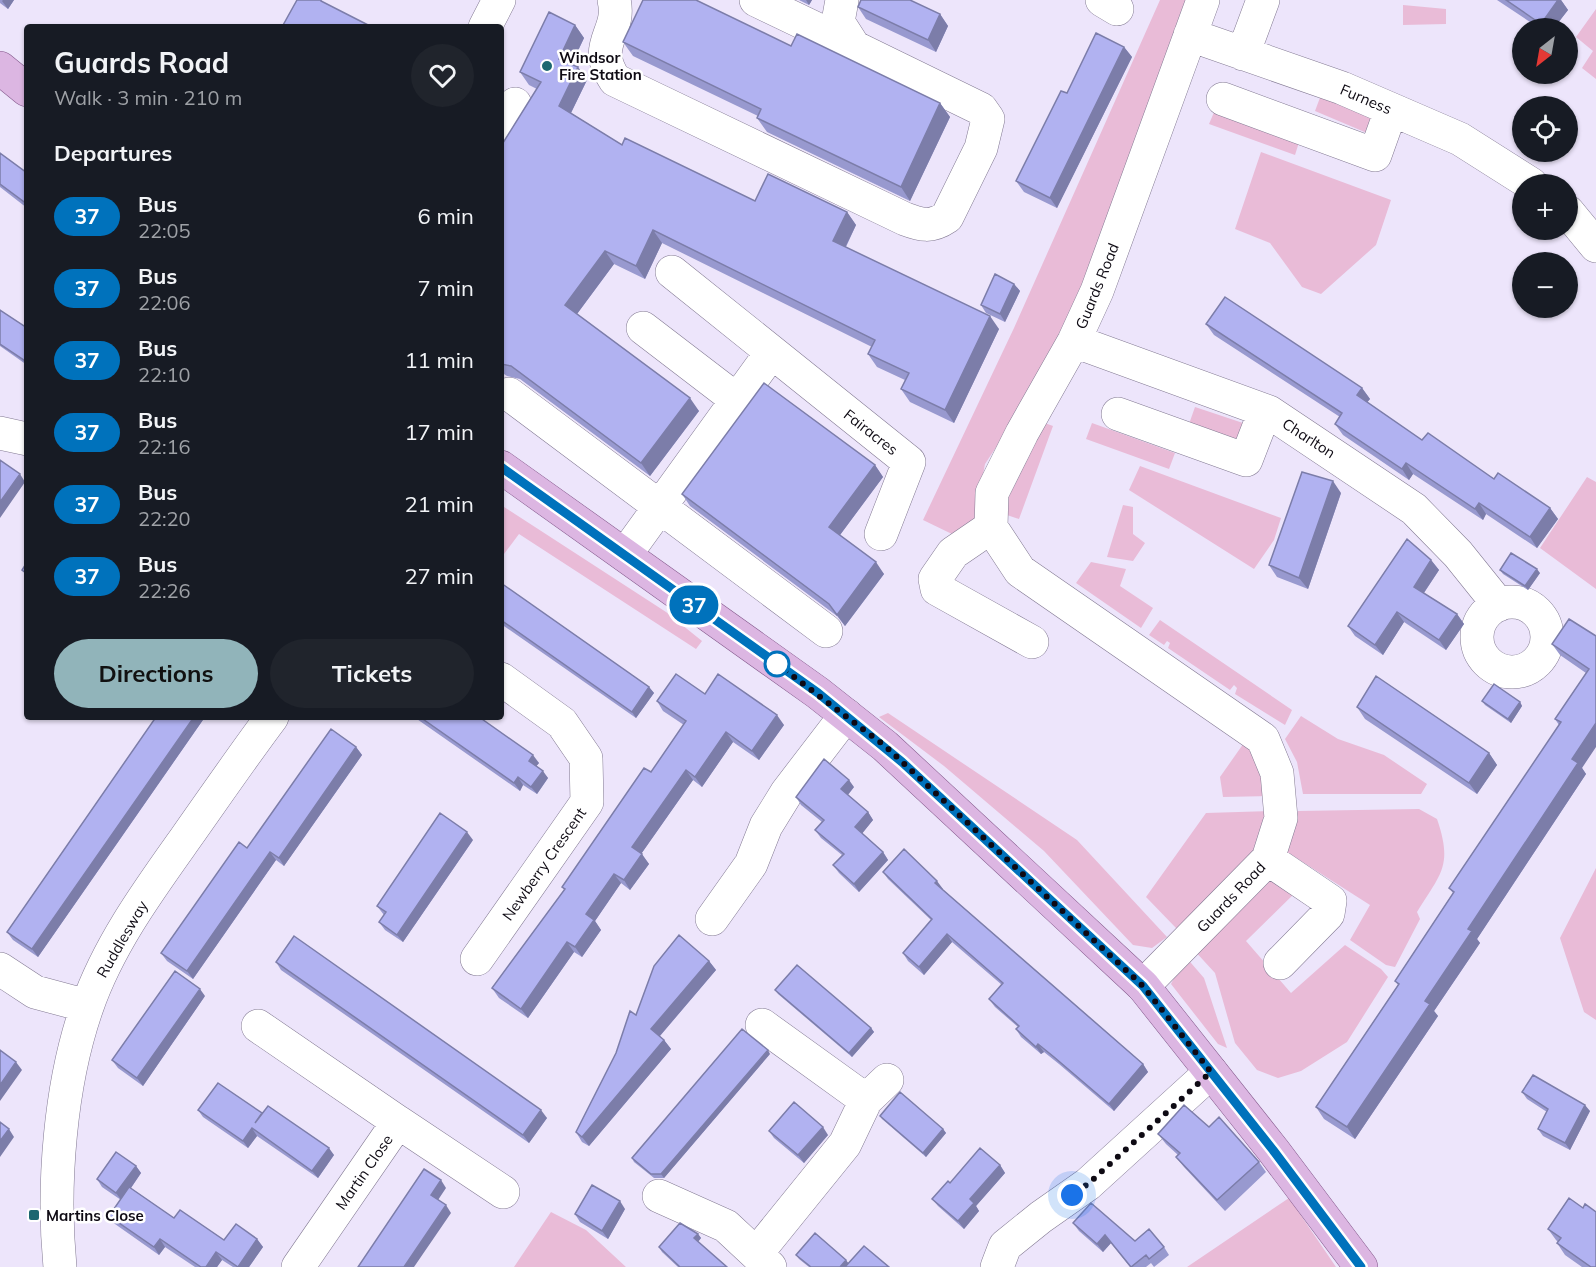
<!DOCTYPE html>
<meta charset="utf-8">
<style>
:root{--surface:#171b24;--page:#20242c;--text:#f1f3f6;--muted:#9ea1a6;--accent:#91b4ba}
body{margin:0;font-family:Mulish,sans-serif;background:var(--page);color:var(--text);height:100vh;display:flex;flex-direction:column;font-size:22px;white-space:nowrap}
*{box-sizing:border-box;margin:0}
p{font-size:20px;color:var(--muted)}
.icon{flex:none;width:33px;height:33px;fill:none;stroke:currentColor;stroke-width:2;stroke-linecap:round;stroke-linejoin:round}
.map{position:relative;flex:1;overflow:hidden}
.side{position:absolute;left:24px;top:24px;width:480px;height:696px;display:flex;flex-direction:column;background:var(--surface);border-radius:6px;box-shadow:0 2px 4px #0004}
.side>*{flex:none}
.badge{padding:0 12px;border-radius:20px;font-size:21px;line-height:39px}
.needle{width:39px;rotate:211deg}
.controls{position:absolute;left:1512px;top:18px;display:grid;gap:12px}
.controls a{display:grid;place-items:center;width:66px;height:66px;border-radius:50%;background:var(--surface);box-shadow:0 2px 4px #0004;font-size:30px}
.you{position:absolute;width:30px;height:30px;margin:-15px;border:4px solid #fff;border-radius:50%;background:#1a73e8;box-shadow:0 0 0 9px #1a73e833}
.map>.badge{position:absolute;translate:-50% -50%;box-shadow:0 0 0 3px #fff}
h2{padding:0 30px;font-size:22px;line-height:54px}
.round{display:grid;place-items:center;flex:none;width:63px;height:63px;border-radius:32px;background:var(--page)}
.headline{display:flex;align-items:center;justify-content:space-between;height:102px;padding:0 30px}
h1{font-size:28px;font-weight:700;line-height:45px}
.primary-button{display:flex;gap:12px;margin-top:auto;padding:12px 30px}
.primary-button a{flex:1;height:69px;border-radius:36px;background:var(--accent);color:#111;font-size:24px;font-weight:700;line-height:69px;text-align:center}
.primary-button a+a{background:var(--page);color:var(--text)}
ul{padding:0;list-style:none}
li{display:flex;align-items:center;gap:18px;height:72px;padding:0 30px}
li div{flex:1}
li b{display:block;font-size:22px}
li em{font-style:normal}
li .badge{min-width:66px;font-weight:700;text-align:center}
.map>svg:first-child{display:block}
</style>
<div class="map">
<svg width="1596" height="1267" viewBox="0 0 1596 1267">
<rect width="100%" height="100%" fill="#ede5fb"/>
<!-- green -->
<path fill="#e9bbd7" d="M1160,0h35l-134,349 -76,115 -5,26 -1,27 -25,18 -31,-15 91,-192z
M1403,5l43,4v15l-43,1z
M1596,9v70l-14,-11 11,-17 -17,-14z
M1321,95l53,21 -7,17 -52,-22z
M1215,110l85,29 -5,16 -86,-31z
M1261,152l130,48 -15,45 -55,49 -19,-7 -32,-44 -35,-14z
M1195,407l54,18 -6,18 -54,-19z
M1042,422l11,4 -34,93 -15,-5 7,-47z
M1092,423l83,30 -6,16 -83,-30z
M1140,466l141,52 -7,22 -20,29 -125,-79z
M1587,477l9,5v107l-56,-41z
M501,505l165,107 36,29 -6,8 -177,-115 -18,24z
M1123,505l10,2v27l12,9 -12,18 -26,-4z
M1091,562l35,7 -6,17 33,22 -12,20 -65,-45z
M1160,620l132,90 -7,15 -50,-31 2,-6 -3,-3 -4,5 -62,-42 2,-5 -3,-2 -3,4 -15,-10z
M888,713l189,127 90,97 -15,11 -19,-3 -89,-94 -100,-85 -65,-49z
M1301,716l37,23 46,16 43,29 -6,10h-118l-6,-32 -12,-23z
M1246,740l25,56 -48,1 -3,-20z
M1419,809l18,10c16,47 4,54 -20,93l3,7 -25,48 -9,-2 -36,-25 20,-35 -83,-53 11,-41z
M1271,811l-19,51 -75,67 -31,-32 60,-84z
M1596,868v152l-12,-8 -24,-74z
M1270,876l32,10 -56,55 45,52 54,-48 36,24 7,8 -41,65 -46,29 -23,7 -21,-8 -22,-27 -20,-70 -22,-24z
M1185,956l19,22 23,70 -9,-4 -47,-60z
M1289,1198l47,69h-149z
M551,1212l35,18 40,37h-112z"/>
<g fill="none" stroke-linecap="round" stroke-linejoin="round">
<!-- minor casing -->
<g stroke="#837a93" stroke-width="34">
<path id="minor" d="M614,0c8,33 -24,44 1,80l290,139c16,6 26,9 42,-2l34,-69 7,-29 -7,-10 -127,-62 -16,-25 4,-22
M756,0l98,47
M1102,0l15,9
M485,27l14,-27
M1190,35l152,53 118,51 71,45
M1243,54l20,-54
M1223,99l152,56 16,-45
M501,129l14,-25
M1568,212l28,34
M672,272l237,190 -28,72
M643,328l94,72
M1074,341l195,71 145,97 44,45 41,51
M509,394l317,237
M1118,414l128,46 19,-49
M0,433l27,6
M991,527l-38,26 -18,26 2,10 95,53
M625,555l146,-202
M1477 637a35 35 0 1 1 70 0a35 35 0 1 1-70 0Z
M1268,859l62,42 -2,13 -48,49
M712,919l39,-55 15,-38 21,-34 59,-77
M477,959l110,-157 -1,-44 -24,-35 -61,-44
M0,969l35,23 52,14
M1143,986l125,-127 13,-41 -4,-45 -14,-34 -243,-168 -29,-44 1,-34 30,-60 52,-92 23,-50 106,-291
M762,1025l104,75
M258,1026l140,96
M659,1196l67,30 44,41
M756,1254l89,-110 21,-44 21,-20
M60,1267c-8,-81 0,-183 27,-260 21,-61 61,-116 98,-168 29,-41 57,-82 87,-122
M298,1267l100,-145 105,70
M997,1267l8,-21 36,-29 47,-33 123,-112"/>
</g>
<!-- major casing -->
<g stroke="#855b8d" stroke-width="34">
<path id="major" d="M0,68l27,22
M501,467l317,226 67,53 258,240 130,164 88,117"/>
</g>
<!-- minor -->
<use href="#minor" stroke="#fff" stroke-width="33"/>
<!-- major -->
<use href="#major" stroke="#dcb6e2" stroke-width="33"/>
</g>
<!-- wall -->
<path fill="#9899cf" d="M0,0h14l-6,9 -8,-6z
M799,0h13l-3,5z
M1497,0h64l7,10 -14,18h-15z
M858,7l82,7 8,12 -12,26 -70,-33z
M575,25l9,13 -12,26 6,3 9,13 -16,33 51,32 133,56 92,11 9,13 -10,22 153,82 -45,94 -44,-21 -9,-13 4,-9 -28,-13 -9,-13 4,-7 -210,-104 -17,36 -31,-15 -37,50 122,97 -49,65 -130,-97 -13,-3 -6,-4v-226l36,-57 -8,-4 -9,-13z
M623,42l168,4 149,57 10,14 -40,84 -143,-69 -10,-14 1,-2 -125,-60z
M1124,47l8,10 -75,151 -33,-16 -8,-11 51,-88z
M0,153l27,20v35l-27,-21z
M1014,284l6,7 -15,31 -19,-9 -5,-8z
M0,310l27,18v37l-27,-19z
M1206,324l156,64 8,11 -3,3 55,38 128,68 8,11 -21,29 -51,-34 -3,6 -70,-46 -4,6 -66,-45 -8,-11 5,-7 -126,-82z
M875,465l8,12 -43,58 44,39 -39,52 -8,-10 -147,-110 -8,-12z
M1341,493l-33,96 -31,-12 -8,-12z
M1431,560l8,10 -15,23 33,21 7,10 -18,26 -42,-28 -21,33 -28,-19 -7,-10z
M1500,570l40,3 -12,17 -25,-16z
M501,583l148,104 5,6 -18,25 -135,-94z
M1596,636l-14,132 4,6 -109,165 3,4 -46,68 4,5 -83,123 -31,-20 -8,-12 82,-122 -3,-4 58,-88 -4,-5 110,-163 -4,-6 31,-46 -26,-18 -8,-11z
M705,694l79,31 -25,35 -26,-18 -31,45 -9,-7 -52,74 8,10 -19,26 -9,-7 -26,38 6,9 -19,27 -8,-5 -46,66 -29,-20 -7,-10 72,-98 -2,-3 89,-115 33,-47 -21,-14 -6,-10z
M1482,701l38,1 2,4 -11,17 -26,-18z
M1357,707l132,46 8,12 -20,29 -112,-75z
M156,717h49l-167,240 -25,-17 -6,-8z
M414,717h65l60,46 -3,3 12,12 -11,16 -14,-9 -3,6z
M356,747l6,8 -78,111 -8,-6 -83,119 -26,-18 -6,-8 86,-105z
M854,787l-6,8 20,17 5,8 -11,13 21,19 5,8 -29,32 -20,-19 -6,-8 9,-10 -21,-17 -6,-8 7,-8 -21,-17 -5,-8z
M473,840l-70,102 -18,-12 -6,-8 5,-7 -7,-9z
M883,872l60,17h-1l201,175 5,8 -34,39 -55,-47 -15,-12 -3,2 -20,-17 -5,-8 2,-2 -23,-20 -6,-8 13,-14 -50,-43 -28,33 -16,-14 -5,-8 28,-33 -43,-41z
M709,961l7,9 -56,66 4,4 7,9 -82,97 -7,-4 -6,-10 60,-117z
M276,962l271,156 -18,25 -248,-173z
M775,990l96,38 3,4 -22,25 -74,-63z
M205,996l-62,90 -25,-18 -6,-8z
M770,1054l-106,124h-10l-20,-16 -2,-4z
M1522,1092l68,19 -20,39 -27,-14 -5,-7 9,-17 -20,-13z
M198,1110l64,4 72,41 -16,23 -61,-42 -9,12 -45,-31z
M880,1116l63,13 3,4 -20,24 -44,-38z
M1209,1127l50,35 7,10 -41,39 -41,-44 -8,-10 2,-2 -12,-11 -8,-10z
M769,1131l59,4 -24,28 -30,-25z
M1000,1165l5,8 -29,33 3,5 -15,18 -26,-23 -6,-7 18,-16z
M136,1166l5,7 -10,15 43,30 50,22 33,-1 6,8 -14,20h-16l-11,-7 -5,7h-22l-30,-20 -6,8 -44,-31 -6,-8 12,-16 -19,-13 -5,-8z
M1569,1198l27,69h-14l-17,-12 -8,-12 1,-1 -2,-2 -8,-11z
M625,1209l-17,30 -28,-17 -5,-8z
M1073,1223l62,18 29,6 5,8 -15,12 -3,-4 -5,4h-16l-19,-24 -8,9 -24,-21z
M698,1234l3,4 -3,4 29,25h-49l-16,-15 -3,-5z
M796,1255l53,8 40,4h-80l-10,-8z"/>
<!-- shaded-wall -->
<path fill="#7c7da9" d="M3,0h11l-6,9 -6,-8z
M806,0h6l-3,5z
M1558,0h3l7,10 -14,18h-10l-3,-4z
M940,14l8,12 -12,26 -8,-12z
M575,25l9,13 -16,33 -9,-12z
M1124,47l8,10 -75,151 -7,-10z
M578,67l9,13 -19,39 -9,-13z
M940,103l10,14 -40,84 -9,-14z
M847,212l9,13 -14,29 -9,-13z
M653,230l9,13 -17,36 -9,-13z
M605,251l9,13 -40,54 -9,-13z
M1014,284l6,7 -15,31 -5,-8z
M990,316l9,13 -45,94 -9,-13z
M1362,388l8,11 -6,7 -7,-11z
M690,398l9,13 -49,65 -9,-13z
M1406,463l7,11 -4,6 -7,-11z
M875,465l8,12 -46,62 -8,-12z
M20,474l5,8 -25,36v-16z
M1333,481l8,12 -33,96 -9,-11z
M1479,503l7,11 -3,6 -8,-11z
M1550,508l8,11 -21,29 -7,-11z
M1431,560l8,10 -18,27 -7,-10z
M876,562l8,12 -39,52 -8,-11z
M1537,569l3,4 -12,17 -3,-4z
M1397,612l7,10 -21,33 -8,-10z
M1457,614l7,10 -18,26 -7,-10z
M649,687l5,6 -18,25 -4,-6z
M1520,702l2,4 -11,17 -3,-4z
M777,715l7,10 -25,35 -7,-9z
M194,717h11l-167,240 -6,-8z
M1596,723v24l-14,21 4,6 -109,165 3,4 -46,68 4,5 -83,123 -8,-12 78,-126 43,-72 104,-170z
M726,732l7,10 -31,45 -7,-10z
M356,747l6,8 -78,111 -5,-8z
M1489,753l8,12 -20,29 -8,-11z
M533,755l6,8 -5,6 -5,-8z
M686,770l7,10 -54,77 -7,-10z
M543,771l5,7 -11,16 -6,-7z
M518,777l5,8 -3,6 -6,-8z
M849,780l5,7 -8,10 -5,-8z
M868,812l5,8 -12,15 -6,-8z
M467,832l6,8 -70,102 -6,-7z
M270,852l6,8 -83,119 -6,-8z
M883,852l5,8 -29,32 -5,-8z
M642,854l7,10 -19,26 -6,-10z
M614,874l7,9 -26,38 6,9 -19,27 -7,-10 11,-33z
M937,881l6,8 -3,2 -5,-8z
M947,934l5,8 -28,33 -5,-8z
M567,942l7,10 -46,66 -7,-9z
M709,961l7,9 -58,68 -7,-9z
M200,989l5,7 -62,90 -6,-8z
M871,1028l3,4 -22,25 -3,-4z
M664,1040l7,9 -82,97 -7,-9z
M1038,1044l6,8 -3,2 -5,-7z
M768,1050l2,4 -106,124 -3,-4z
M16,1062l6,8 -22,31v-16z
M1143,1064l5,8 -34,39 -5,-7z
M1585,1105l5,6 -20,39 -5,-7z
M541,1110l6,8 -18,25 -6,-8z
M823,1127l5,8 -24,28 -6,-8z
M252,1128l5,8 -9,12 -5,-7z
M9,1129l5,8 -14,20v-16z
M943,1129l3,4 -20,24 -3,-4z
M329,1148l5,7 -16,23 -6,-7z
M1000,1165l5,8 -29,33 3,5 -15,18 -6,-8 12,-22z
M136,1166l5,7 -19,28 -6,-8z
M441,1180l5,8 -10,15 -5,-8z
M620,1201l5,8 -17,30 -6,-8z
M446,1205l5,8 -37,54h-10z
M698,1234l3,4 -4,5 -3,-5z
M1105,1235l6,8 -8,9 -6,-8z
M160,1239l5,8 -6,8 -5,-8z
M257,1239l6,8 -14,20h-11z
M216,1252l6,8 -5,7h-11z
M846,1260l3,4 -3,3h-6z"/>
<!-- building -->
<path fill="#b1b2f1" stroke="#7c7da9" stroke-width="1.5" d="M297,0h24v1l51,26h-90z
M643,0h53l95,46 6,-12 143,69 -39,84 -144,-69 4,-9 -138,-67z
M861,0h49l30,14 -12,26 -70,-33z
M1506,0h52l-17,24z
M549,12l26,13 -16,34 19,8 -19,39 63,39 3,-7 130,63 13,-27 79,38 -14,29 157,75 -45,94 -44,-21 8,-16 -41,-19 7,-14 -222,-110 -17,36 -31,-15 -40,54 125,93 -49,65 -130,-97 -10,-2v-218l40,-64 -21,-10z
M1096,33l28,14 -74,151 -34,-17 45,-90 6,2z
M0,153l27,20v31l-27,-20z
M995,274l19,10 -14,30 -19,-9z
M1225,297l137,91 -5,7 65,45 6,-7 66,46 4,-6 52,35 -20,29 -51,-34 -4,6 -69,-46 -4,6 -67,-45 7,-11 -136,-89z
M0,310l27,18v34l-27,-18z
M764,383l111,82 -46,62 47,35 -39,53 -8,-11 -147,-110z
M0,460l20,14 -20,28z
M1302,472l31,9 -34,97 -30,-13z
M1407,539l24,21 -17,27 43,27 -18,26 -42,-28 -22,33 -27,-19z
M1511,553l26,16 -12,17 -25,-16z
M27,562v12l-5,-4z
M501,583l148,104 -17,25 -131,-92z
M1569,619l27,17v87l-24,36 6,4 -110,166 4,2 -47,70 5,3 -83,123 -31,-20 83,-123 -4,-3 59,-89 -5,-4 112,-166 -6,-3 34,-50 -37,-25z
M676,674l29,20 13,-20 59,41 -25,36 -26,-19 -31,45 -9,-7 -54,77 10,7 -18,26 -10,-6 -28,40 8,6 -19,27 -8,-5 -46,67 -29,-21 73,-99 -3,-2 82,-119 7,4 35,-51 -29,-20z
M1376,676l113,77 -20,30 -112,-76z
M1494,684l26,18 -12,17 -26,-18z
M156,717h38l-162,232 -25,-17z
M420,717h59l54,38 -4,6 14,10 -12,16 -13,-10 -4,6z
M331,729l25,18 -77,111 -9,-6 -83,119 -26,-18 78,-111 8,6z
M824,759l25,21 -8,9 27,23 -13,15 28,25 -29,32 -21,-19 11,-11 -29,-24 9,-10 -28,-23z
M440,813l27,19 -70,103 -18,-13 7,-10 -9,-6z
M904,849l33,32 -2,2 208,181 -34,40 -55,-47 -16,-13 -2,3 -20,-18 3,-3 -30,-27 14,-16 -56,-49 -28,33 -16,-14 29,-34 -49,-47z
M679,935l30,26 -58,68 13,11 -82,97 -6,-5 40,-79 14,-42 6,4 18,-49z
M294,936l247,174 -18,25 -247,-173z
M797,965l74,63 -22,25 -74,-63z
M175,971l25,18 -63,89 -25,-18z
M742,1029l26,21 -107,124h-10l-19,-16z
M0,1050l16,12 -16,23z
M1533,1075l52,30 -20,38 -27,-14 10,-20 -26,-17z
M218,1083l44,30 -7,10 13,-17 61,42 -17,23 -60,-43 -9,13 -45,-31z
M900,1092l43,37 -20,24 -43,-37z
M794,1102l29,25 -25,28 -29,-24z
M1184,1105l25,22 10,-10 40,45 -42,38 -41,-43 4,-4 -22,-19z
M0,1122l9,7 -9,12z
M980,1148l20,17 -30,34 4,4 -16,18 -26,-22 16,-18 2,2z
M116,1152l20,14 -20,27 -19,-14z
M424,1169l17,11 -10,15 15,10 -42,62h-46z
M592,1185l28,16 -18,30 -27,-17z
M129,1187l45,31 6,-8 44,30 12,-16 21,15 -19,28 -22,-15 -10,15h-5l-41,-28 -6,8 -45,-31z
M1569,1198l14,10 2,-4 11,8v55h-5l-34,-24 4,-5 -13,-9z
M1091,1203l44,38 14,-12 15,18 -15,12 -3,-4 -15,12 -26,-32 -8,9 -24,-21z
M680,1223l18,11 -4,4 33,29h-47l-21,-20z
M815,1233l31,27 -6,7h-29l-15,-12z
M864,1246l25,21h-44z"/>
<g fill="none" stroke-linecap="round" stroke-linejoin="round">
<!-- line casing -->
<g stroke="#fff" stroke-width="14">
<path id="line" d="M501,467l317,226 84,69 241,224 130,164 88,117"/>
</g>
<!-- line -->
<use href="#line" stroke="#0072bc" stroke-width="9"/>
<!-- walk -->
<path stroke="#0e0a13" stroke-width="6" stroke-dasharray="0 10.8" d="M777,664l108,82 258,240 68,86 -123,112 -16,11"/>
</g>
<!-- markers -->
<g fill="#1b6770" stroke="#fff" stroke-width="2">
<circle cx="547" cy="66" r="6"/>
<rect x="28" y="1209" width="12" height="12" rx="3"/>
</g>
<circle fill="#fff" stroke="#0072bc" stroke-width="3" cx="777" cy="664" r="12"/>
<g text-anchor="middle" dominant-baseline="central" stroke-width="5" stroke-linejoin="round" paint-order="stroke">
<!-- poi labels -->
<g font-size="15" font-weight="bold" fill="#0e0a13" stroke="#fff" text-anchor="start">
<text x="559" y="57">Windsor<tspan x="559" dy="17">Fire Station</tspan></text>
<text x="46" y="1215">Martins Close</text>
</g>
<!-- street labels -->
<g font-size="15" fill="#0e0a13" stroke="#fff">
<text transform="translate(1366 99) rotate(23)">Furness</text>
<text transform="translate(1097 286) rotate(-68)">Guards Road</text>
<text transform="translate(871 432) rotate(38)">Fairacres</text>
<text transform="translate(1309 438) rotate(33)">Charlton</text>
<text transform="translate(544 864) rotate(-55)">Newberry Crescent</text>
<text transform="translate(1231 897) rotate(-46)">Guards Road</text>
<text transform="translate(122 939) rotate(-60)">Ruddlesway</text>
<text transform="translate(364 1172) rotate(-55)">Martin Close</text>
</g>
</g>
</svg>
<div class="controls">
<a><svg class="needle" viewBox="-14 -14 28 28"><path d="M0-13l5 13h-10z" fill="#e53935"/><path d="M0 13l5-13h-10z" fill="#9ea1a6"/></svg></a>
<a><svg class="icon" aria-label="locate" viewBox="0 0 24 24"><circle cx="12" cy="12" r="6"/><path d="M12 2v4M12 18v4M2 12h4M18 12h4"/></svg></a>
<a>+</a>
<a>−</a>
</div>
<div class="you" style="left:1072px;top:1195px"></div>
<b class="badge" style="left:694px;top:605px;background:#0072bc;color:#fff">37</b>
<section class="side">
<div class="headline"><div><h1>Guards Road</h1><p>Walk · 3 min · 210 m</p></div><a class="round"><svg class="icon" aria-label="heart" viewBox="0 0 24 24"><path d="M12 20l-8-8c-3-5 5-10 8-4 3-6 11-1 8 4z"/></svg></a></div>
<h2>Departures</h2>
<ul>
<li><span class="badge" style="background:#0072bc;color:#fff">37</span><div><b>Bus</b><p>22:05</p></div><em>6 min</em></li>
<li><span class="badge" style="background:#0072bc;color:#fff">37</span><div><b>Bus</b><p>22:06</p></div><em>7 min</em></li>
<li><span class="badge" style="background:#0072bc;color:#fff">37</span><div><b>Bus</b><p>22:10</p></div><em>11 min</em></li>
<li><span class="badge" style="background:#0072bc;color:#fff">37</span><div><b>Bus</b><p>22:16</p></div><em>17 min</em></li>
<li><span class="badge" style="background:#0072bc;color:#fff">37</span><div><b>Bus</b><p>22:20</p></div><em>21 min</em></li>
<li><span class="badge" style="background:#0072bc;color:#fff">37</span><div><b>Bus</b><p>22:26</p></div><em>27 min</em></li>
</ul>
<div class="primary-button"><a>Directions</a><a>Tickets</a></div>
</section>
</div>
